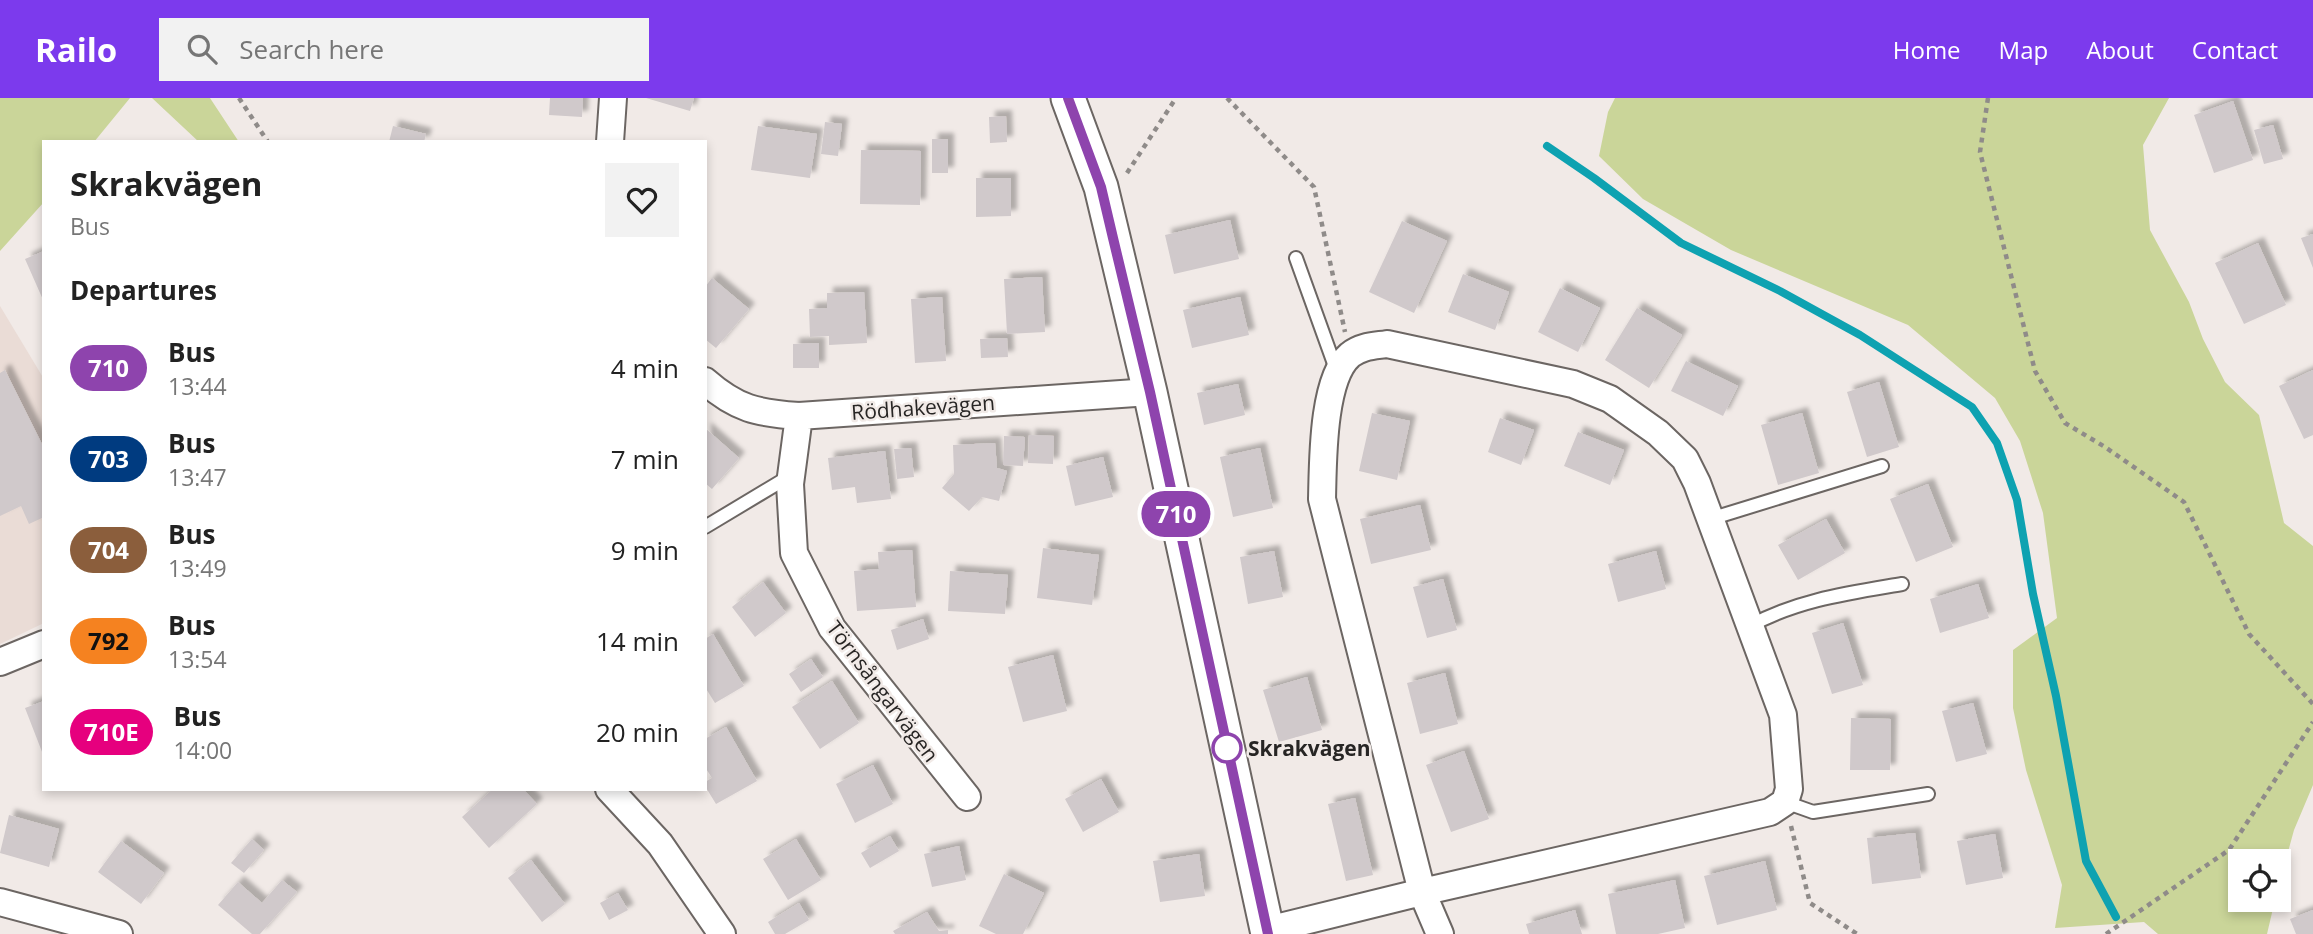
<!DOCTYPE html>
<meta charset="utf-8">
<style>
:root{--surface:#fff;--page:#f2f2f2;--text:#222;--muted:#767676;--accent:#7c3aed}
body{margin:0;font-family:"Open Sans",sans-serif;background:var(--page);color:var(--text);height:100vh;display:flex;flex-direction:column;font-size:26px;white-space:nowrap}
*{box-sizing:border-box;margin:0}
p{font-size:23px;color:var(--muted)}
.icon{flex:none;width:38px;height:38px;fill:none;stroke:currentColor;stroke-width:2;stroke-linecap:round;stroke-linejoin:round}
.map{position:relative;flex:1;overflow:hidden}
.panel{position:absolute;left:42px;top:42px;width:665px;height:651px;display:flex;flex-direction:column;background:var(--surface);border-radius:0px;box-shadow:0 4px 10px #0003}
.panel>*{flex:none}
.badge{padding:0 14px;border-radius:23px;font-size:24px;line-height:46px}
.buttons{position:absolute;left:2228px;top:751px;display:grid;gap:14px}
.buttons a{display:grid;place-items:center;width:63px;height:63px;border-radius:0px;background:var(--surface);box-shadow:0 4px 10px #0003;font-size:35px}
.map>.badge{position:absolute;translate:-50% -50%;box-shadow:0 0 0 4px #fff}
h2{padding:0 28px;font-size:26px;line-height:63px}
.round{display:grid;place-items:center;flex:none;width:74px;height:74px;border-radius:0px;background:var(--page)}
.summary{display:flex;align-items:center;justify-content:space-between;height:119px;padding:0 28px}
h1{font-size:33px;font-weight:700;line-height:52px}
ul{padding:0;list-style:none}
li{display:flex;align-items:center;gap:21px;height:91px;padding:0 28px}
li div{flex:1}
li b{display:block;font-size:26px}
li em{font-style:normal}
li .badge{min-width:77px;font-weight:700;text-align:center}
header{display:flex;align-items:center;gap:42px;box-sizing:border-box;height:98px;padding:0 35px;background:var(--accent);color:#fff}
header strong{font-size:33px}
nav{display:flex;gap:38px;margin-inline-start:auto;font-size:24px}
.search{width:490px;height:63px;background:var(--page);display:flex;align-items:center;gap:18px;box-sizing:border-box;padding:0 24px;border-radius:0px;color:var(--muted);font-size:26px}
.map>svg:first-child{display:block}
</style>
<header>
<strong>Railo</strong>
<div class="search"><svg class="icon" aria-label="search" viewBox="0 0 24 24"><circle cx="10" cy="10" r="6"/><path d="M15 15l6 6"/></svg>Search here</div>
<nav><a>Home</a><a>Map</a><a>About</a><a>Contact</a></nav>
</header>
<div class="map">
<svg width="2313" height="836" viewBox="0 0 2313 836">
<defs>
<filter id="shadow"><feDropShadow dx="6" dy="-6" stdDeviation="2" flood-color="#0004"/></filter>
</defs>
<rect width="100%" height="100%" fill="#f1eae7"/>
<!-- built -->
<path fill="#eadcd6" d="M0,208l44,73v244l-44,21z"/>
<!-- green -->
<path fill="#cad599" d="M0,0h130l-36,44h-50v60l-44,49z
M152,0h58l29,44h-40z
M1615,0h554l-26,47 7,85 39,72 14,37 22,43 34,33 25,108 29,23v239l-19,45 -15,55 -1,-24h-38v39h35l-8,34h-109l-14,-12 -89,6 7,-43 -36,-115 -13,-62v-58l44,-32 -14,-105 -23,-72 -25,-43 -87,-73 -177,-75 -88,-51 -44,-43 9,-44z"/>
<g fill="none" stroke-linecap="round" stroke-linejoin="round">
<!-- stream -->
<path stroke="#0ea2b1" stroke-width="8" d="M1547,48l47,32 87,65 99,48 80,44 112,72 25,36 20,57 16,94 23,102 30,165 30,56"/>
</g>
<!-- building -->
<path fill="#d0c9cb" filter="url(#shadow)" d="M550,0h33l-1,19 -33,-2z
M646,0h48l-4,13z
M2233,3l20,59 -39,13 -20,-58z
M1006,18l1,26 -17,1 -1,-26z
M825,24l17,2 -4,32 -17,-2z
M2273,27l10,34 -19,5 -10,-34z
M393,28l33,8 -2,8h-35z
M758,28l59,8 -7,44 -59,-8z
M932,41h16v34h-16z
M861,52l60,1 -1,54 -60,-1z
M976,80h35v38l-35,1z
M1230,122l9,39 -65,15 -9,-39z
M1402,123l45,20 -33,72 -45,-21z
M2313,136v34l-12,-30z
M2258,145l28,62 -42,19 -29,-61z
M44,153v51l-19,-43z
M1463,176l46,18 -14,38 -47,-18z
M1042,179l3,55 -38,2 -3,-55z
M712,180l37,31 -33,39 -11,-9v-52z
M1560,190l40,20 -22,44 -40,-20z
M864,194l3,51 -38,2v-9l-19,1 -1,-28 18,-1v-15z
M942,199l4,64 -31,2 -4,-64z
M1240,199l9,38 -57,13 -9,-38z
M1637,210l45,27 -33,53 -44,-28z
M1007,240l1,19 -27,1 -1,-19z
M819,245v25h-26v-24z
M1686,263l52,25 -15,30 -52,-25z
M5,272l39,78v69l-15,7 -8,-18 -21,10v-143z
M2313,272v65l-9,4 -25,-53z
M1879,284l20,65 -32,10 -20,-65z
M1238,286l7,31 -41,10 -7,-32z
M1372,315l38,8 -13,59 -38,-9z
M1802,315l17,60 -41,12 -17,-60z
M1500,320l34,12 -13,35 -33,-13z
M705,330l34,30 -27,31 -7,-6z
M1578,334l46,18 -14,35 -46,-19z
M1029,337l25,1 -1,28 -25,-1z
M1004,338l21,1 -2,29 -20,-1z
M995,345l2,25 10,3 -8,30 -17,-4 -13,14 -27,-23 12,-14 -1,-29z
M911,350l3,29 -17,2 -3,-30z
M1260,350l13,60 -40,9 -13,-60z
M885,353l6,48 -34,4 -2,-16 -23,3 -4,-32z
M1103,359l10,40 -38,9 -9,-40z
M1928,386l25,63 -37,15 -26,-63z
M1420,407l11,45 -60,14 -11,-45z
M1826,421l19,34 -47,27 -20,-35z
M1043,450l56,7 -7,50 -55,-7z
M912,452l4,57 -59,4 -3,-40 25,-2 -1,-17z
M1274,453l9,46 -35,7 -8,-47z
M1656,453l10,38 -48,13 -10,-38z
M950,473l58,4 -3,39 -57,-3z
M1443,481l14,51 -30,8 -14,-51z
M763,484l23,31 -31,24 -23,-30z
M1978,486l11,34 -49,15 -10,-34z
M923,521l6,20 -32,11 -6,-20z
M1843,525l20,62 -31,9 -20,-61z
M713,536l31,52 -29,17 -10,-16v-48z
M1053,557l14,56 -44,11 -15,-55z
M811,561l12,18 -22,15 -12,-18z
M1445,575l13,51 -38,10 -13,-51z
M1307,579l15,53 -43,12 -16,-52z
M832,583l27,42 -39,26 -28,-42z
M44,603v56l-19,-49z
M1973,605l14,51 -31,8 -14,-51z
M1851,620l40,1 -1,51h-40z
M726,629l31,54 -41,23 -11,-18v-4l7,-4 -7,-11v-28z
M1464,653l25,68 -38,13 -25,-67z
M873,667l20,39 -38,19 -19,-39z
M1101,681l18,33 -36,20 -18,-33z
M493,691h30l14,15 -48,44 -27,-31z
M1355,700l18,77 -27,6 -18,-77z
M9,717l50,14 -10,38 -49,-14z
M1915,735l6,45 -49,6 -5,-46z
M1995,736l8,44 -37,7 -9,-44z
M890,738l9,15 -29,17 -9,-15z
M252,741l12,11 -20,23 -13,-10z
M796,741l25,41 -33,20 -25,-41z
M121,743l43,32 -23,31 -43,-32z
M959,748l7,34 -34,7 -8,-33z
M1199,756l6,42 -45,6 -7,-41z
M531,762l34,44 -23,18 -34,-44z
M1765,763l12,49 -60,15 -13,-49z
M1004,776l40,19 -21,41h-27l-17,-8z
M282,782l15,12 -37,42h-8l-34,-29 20,-23 24,21z
M1675,782l10,48 -27,6h-42l-8,-40z
M618,795l10,17 -19,10 -9,-17z
M799,805l10,17 -24,14h-10l-7,-12z
M1575,812l7,24h-53l-3,-10z
M2313,812v24h-17l-6,-15z
M927,814l12,19 9,-1v4h-53l-2,-3z"/>
<g fill="none" stroke-linecap="round" stroke-linejoin="round">
<!-- service casing -->
<g stroke="#6c6663" stroke-width="16">
<path id="service" d="M1296,160l41,114
M1710,421l172,-53
M705,429l85,-51
M1750,528c47,-26 99,-33 152,-42
M1785,704l28,10 115,-18"/>
</g>
<!-- minor casing -->
<g stroke="#6c6663" stroke-width="30">
<path id="minor" d="M610,44l3,-44
M705,283c32,28 52,32 94,35l351,-24
M799,318l-9,68 4,69 38,75 135,169
M0,564l44,-18
M609,691l51,55 62,90
M0,804l119,32
M1268,832l154,-38 348,-80 15,-10 4,-13 -6,-74 -86,-232 -12,-24 -27,-26 -48,-34 -37,-15 -186,-40c-13,2 -26,2 -37,11 -28,24 -27,108 -28,144l100,393 18,42"/>
</g>
<!-- tertiary casing -->
<g stroke="#6c6663" stroke-width="37">
<path id="tertiary" d="M1068,0l33,89 49,205 118,542"/>
</g>
<!-- path -->
<path stroke="#8f8b89" stroke-width="4.5" stroke-dasharray="5 5" stroke-linecap="butt" d="M239,0l29,44
M1227,0l87,89 31,145
M1988,0l-8,54 55,219 30,52 40,24 79,55 65,132 64,70
M1127,75l49,-75
M1791,728l19,77 47,31
M2106,836l123,-84 84,-128"/>
<!-- service -->
<use href="#service" stroke="#fff" stroke-width="12"/>
<!-- minor -->
<use href="#minor" stroke="#fff" stroke-width="26"/>
<!-- tertiary -->
<use href="#tertiary" stroke="#fff" stroke-width="33"/>
</g>
<g fill="none" stroke-linecap="round" stroke-linejoin="round">
<!-- line casing -->
<g stroke="#fff" stroke-width="16">
<path id="line" d="M1068,0l33,89 12,51 37,154 118,542"/>
</g>
<!-- line -->
<use href="#line" stroke="#8e44ad" stroke-width="10"/>
</g>
<!-- markers -->
<circle fill="#fff" stroke="#8e44ad" stroke-width="3.5" cx="1227" cy="650" r="14"/>
<g text-anchor="middle" dominant-baseline="central" stroke-width="5" stroke-linejoin="round" paint-order="stroke">
<!-- street labels -->
<g font-size="21" fill="#272524" stroke="#f1eae7">
<text transform="translate(923 309) rotate(-4)">Rödhakevägen</text>
<text transform="translate(883 593) rotate(53)">Törnsångarvägen</text>
</g>
<!-- stop labels -->
<g font-size="21" font-weight="bold" fill="#272524" stroke="#f1eae7" text-anchor="start">
<text x="1248" y="650">Skrakvägen</text>
</g>
</g>
</svg>
<div class="buttons">
<a><svg class="icon" aria-label="locate" viewBox="0 0 24 24"><circle cx="12" cy="12" r="6"/><path d="M12 2v4M12 18v4M2 12h4M18 12h4"/></svg></a>
</div>
<b class="badge" style="left:1176px;top:416px;background:#8e44ad;color:#fff">710</b>
<section class="panel">
<div class="summary"><div><h1>Skrakvägen</h1><p>Bus</p></div><a class="round"><svg class="icon" aria-label="heart" viewBox="0 0 24 24"><path d="M12 20l-8-8c-3-5 5-10 8-4 3-6 11-1 8 4z"/></svg></a></div>
<h2>Departures</h2>
<ul>
<li><span class="badge" style="background:#8e44ad;color:#fff">710</span><div><b>Bus</b><p>13:44</p></div><em>4 min</em></li>
<li><span class="badge" style="background:#003b80;color:#fff">703</span><div><b>Bus</b><p>13:47</p></div><em>7 min</em></li>
<li><span class="badge" style="background:#8b5e3c;color:#fff">704</span><div><b>Bus</b><p>13:49</p></div><em>9 min</em></li>
<li><span class="badge" style="background:#f58220;color:#111">792</span><div><b>Bus</b><p>13:54</p></div><em>14 min</em></li>
<li><span class="badge" style="background:#e6007e;color:#fff">710E</span><div><b>Bus</b><p>14:00</p></div><em>20 min</em></li>
</ul>
</section>
</div>
